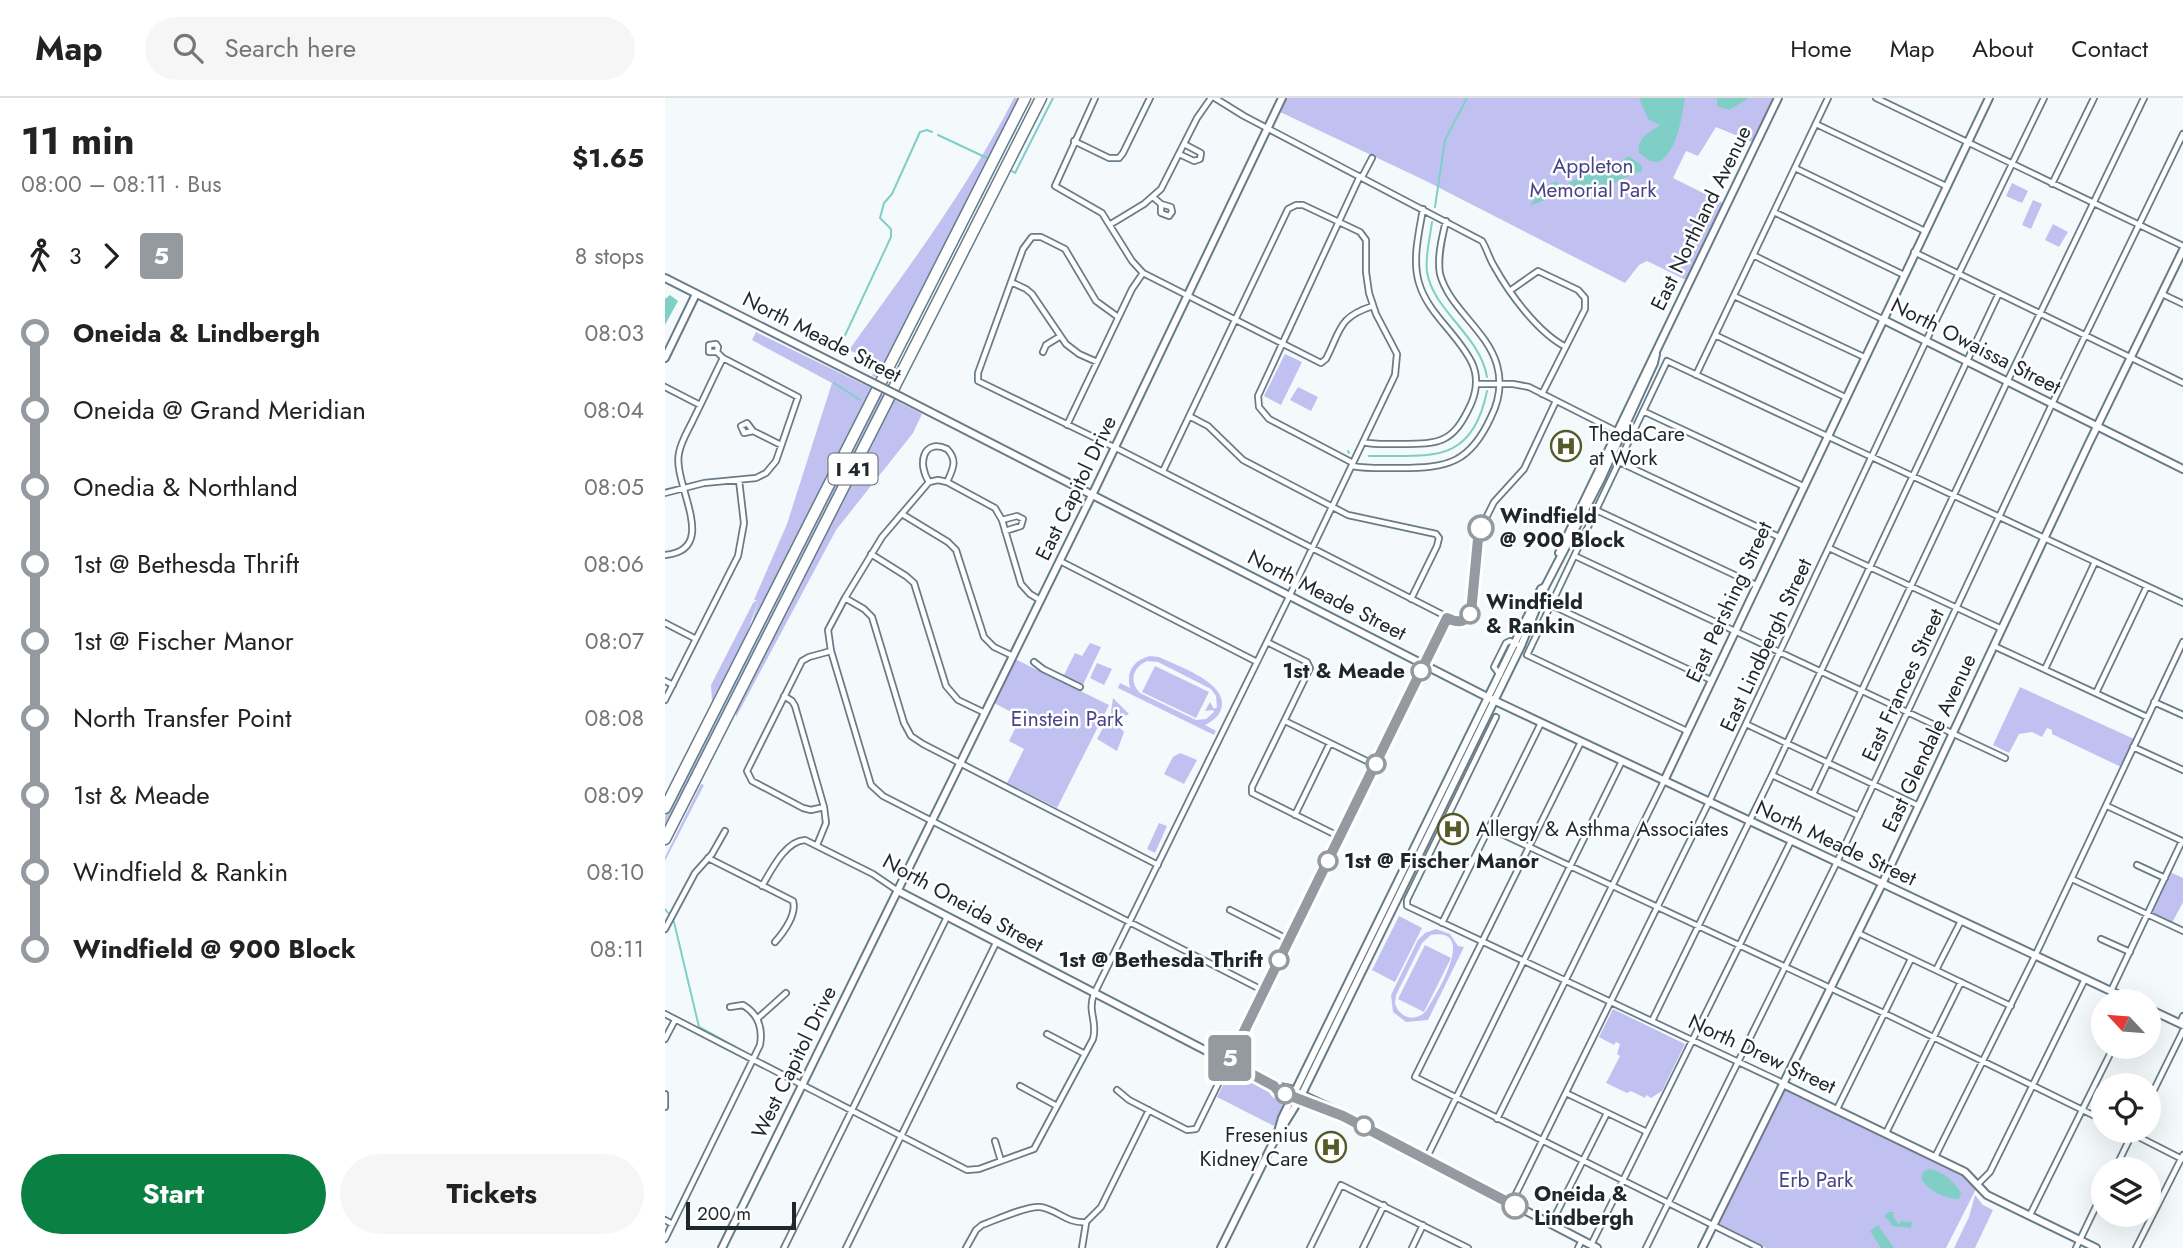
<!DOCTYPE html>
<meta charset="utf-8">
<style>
:root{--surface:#fff;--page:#f6f6f6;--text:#222;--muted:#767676;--line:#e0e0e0;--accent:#0b8043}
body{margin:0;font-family:Jost,sans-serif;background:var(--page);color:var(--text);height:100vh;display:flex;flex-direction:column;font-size:26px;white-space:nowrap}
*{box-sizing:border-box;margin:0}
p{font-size:23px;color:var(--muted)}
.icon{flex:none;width:38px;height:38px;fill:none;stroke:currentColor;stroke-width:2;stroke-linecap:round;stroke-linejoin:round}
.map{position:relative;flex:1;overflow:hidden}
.details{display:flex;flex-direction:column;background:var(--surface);width:665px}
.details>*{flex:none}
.badge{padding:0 14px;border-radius:5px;font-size:24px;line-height:46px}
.needle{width:46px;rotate:296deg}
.buttons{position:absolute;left:1426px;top:891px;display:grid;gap:14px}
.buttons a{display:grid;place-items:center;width:70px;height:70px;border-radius:50%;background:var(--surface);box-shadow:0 7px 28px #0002;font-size:35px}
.scale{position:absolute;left:21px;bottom:18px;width:110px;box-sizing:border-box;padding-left:7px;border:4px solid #1e272c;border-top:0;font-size:19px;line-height:24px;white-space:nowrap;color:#1e272c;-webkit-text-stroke:5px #fff;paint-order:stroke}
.map>.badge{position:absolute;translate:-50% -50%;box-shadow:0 0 0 4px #fff}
.legs{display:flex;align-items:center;gap:10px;height:77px;padding:0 21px;font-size:23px}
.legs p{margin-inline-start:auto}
.summary{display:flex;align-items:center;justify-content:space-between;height:119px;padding:0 21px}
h1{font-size:38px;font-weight:700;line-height:52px}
.primary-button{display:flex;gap:14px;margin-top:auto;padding:14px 21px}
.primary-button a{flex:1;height:80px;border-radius:42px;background:var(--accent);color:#fff;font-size:28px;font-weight:700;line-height:80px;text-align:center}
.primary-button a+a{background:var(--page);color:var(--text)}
ul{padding:0 21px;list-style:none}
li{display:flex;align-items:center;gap:24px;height:77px;font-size:26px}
li i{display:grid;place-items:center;width:10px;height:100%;margin:0 9px;background:currentColor}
li i::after{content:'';width:18px;height:18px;margin:-9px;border:5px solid;border-radius:50%;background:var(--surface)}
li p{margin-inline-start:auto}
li:first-child i{background:linear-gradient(#0000 50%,currentColor 0)}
li:last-child i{background:linear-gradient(currentColor 50%,#0000 0)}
header{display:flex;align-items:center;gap:42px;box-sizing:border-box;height:98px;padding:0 35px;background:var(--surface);border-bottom:2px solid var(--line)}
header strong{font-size:33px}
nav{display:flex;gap:38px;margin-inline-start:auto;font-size:24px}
.search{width:490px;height:63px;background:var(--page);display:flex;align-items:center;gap:18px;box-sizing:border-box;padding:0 24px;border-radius:38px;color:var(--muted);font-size:26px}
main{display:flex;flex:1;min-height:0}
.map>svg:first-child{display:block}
</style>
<header>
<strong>Map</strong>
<div class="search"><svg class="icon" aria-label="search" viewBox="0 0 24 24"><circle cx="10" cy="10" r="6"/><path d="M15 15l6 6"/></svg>Search here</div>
<nav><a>Home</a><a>Map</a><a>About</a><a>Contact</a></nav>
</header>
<main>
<section class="details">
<div class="summary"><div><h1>11 min</h1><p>08:00 – 08:11 · Bus</p></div><b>$1.65</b></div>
<div class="legs"><svg class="icon" aria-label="walk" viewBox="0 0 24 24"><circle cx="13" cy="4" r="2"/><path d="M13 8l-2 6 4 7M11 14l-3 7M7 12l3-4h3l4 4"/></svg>3<svg class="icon" aria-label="forward" viewBox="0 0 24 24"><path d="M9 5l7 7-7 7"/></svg><b class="badge" style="background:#949a9f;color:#fff">5</b><p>8 stops</p></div>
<ul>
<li><i style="color:#949a9f"></i><b>Oneida &amp; Lindbergh</b><p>08:03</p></li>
<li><i style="color:#949a9f"></i><span>Oneida @ Grand Meridian</span><p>08:04</p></li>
<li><i style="color:#949a9f"></i><span>Onedia &amp; Northland</span><p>08:05</p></li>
<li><i style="color:#949a9f"></i><span>1st @ Bethesda Thrift</span><p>08:06</p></li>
<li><i style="color:#949a9f"></i><span>1st @ Fischer Manor</span><p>08:07</p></li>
<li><i style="color:#949a9f"></i><span>North Transfer Point</span><p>08:08</p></li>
<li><i style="color:#949a9f"></i><span>1st &amp; Meade</span><p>08:09</p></li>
<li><i style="color:#949a9f"></i><span>Windfield &amp; Rankin</span><p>08:10</p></li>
<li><i style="color:#949a9f"></i><b>Windfield @ 900 Block</b><p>08:11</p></li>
</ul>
<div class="primary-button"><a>Start</a><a>Tickets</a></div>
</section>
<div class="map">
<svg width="1518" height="1150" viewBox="0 0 1518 1150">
<rect width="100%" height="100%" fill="#f4f9fc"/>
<!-- green -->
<path fill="#c0c1f0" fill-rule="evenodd" d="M349,0h6l-142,280 -6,-2 5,-9 -3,-6 -25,-11c59,-82 119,-162 165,-252z
M620,0h489l-22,44 -36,-15 -18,29 -12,-5 -13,27 50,25 -37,77 -39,-19 -8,4 -14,18 -201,-103 -146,-69z
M1347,85l16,8 -6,12 -16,-7z
M1368,102l9,4 -11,25 -9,-4z
M1388,126l15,8 -9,15 -14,-7z
M91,234l117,57 -123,240 9,-31 -11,33 -36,70 -1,-16 42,-82 4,-3h-3l33,-76 45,-141 -80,-43z
M620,256l17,8 -21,43 -17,-9z
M633,289l20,10 -7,14 -21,-11z
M215,295l5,3 -220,435v-14z
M228,301l29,15 -9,19 -77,97 -100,187v-5z
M425,545l11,4 -20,42 -19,-10 13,-26 7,3z
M485,558l9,1c18,9 65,24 63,48 -1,10 -9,16 -17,20l11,6 -2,4 -96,-47 2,-5 10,5c-4,-16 3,-28 20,-32zM482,563l11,1 53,27 5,7 1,11 -3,2 -4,-7 -5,9 8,-1 1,2 -8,7 -10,1 -56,-27c-11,-11 -8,-25 7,-32z
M350,561l94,46 -52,103 -50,-25 17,-34 -15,-8 12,-24 -27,-14z
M432,565l15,6 -8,16 -14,-7z
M490,568l54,26 -13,26 -54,-26z
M1355,589l114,52 -13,28 -69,-33v-4l-5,-2 -5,9 -10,-5 -13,2 -10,19 -16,-8z
M448,600l16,16 -15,7 10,11 -7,19 -20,-12 11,-21 2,1z
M515,655l17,7 -13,24 -20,-10 9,-17z
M36,686l3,1 -39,76v-4z
M494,725l8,3 -12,27 -8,-4z
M1505,774l13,6v24l-11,21 -19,-10 -1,-3z
M734,818l23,12 -27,54 -23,-12z
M771,831l14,5 8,12 6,1 -36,73 -22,2 -13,-10 -2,-17 27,-55 7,-7zM766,837c48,-8 4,61 -5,76 -9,9 -20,9 -28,-1l-3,-6 1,-9 26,-52z
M760,847l26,13 -27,54 -26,-13z
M948,911l72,35 -23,47 -11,7 -5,-3 -1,3 -14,-7 -4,2 -21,-10 14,-27 -3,-2 3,-10 -4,-2 -2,3 -15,-8z
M566,972l53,28 2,4 -12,24 -57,-29z
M1120,991l182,88 9,12 -30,59h-180l-48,-23z
M1310,1097l8,10 10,5 -18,38h-21l15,-31z"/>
<!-- water -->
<path fill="#7fcfc7" d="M974,0h46c-4,21 -7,52 -26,64l-9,-1 -11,-8c-2,-16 10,-20 21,-28l-12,-6z
M1084,0l-20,12 -12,-4v-8z
M964,58l13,10v5c-26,7 -48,31 -75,17l-1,-3c17,-12 43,-16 63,-29z
M892,83l4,6 -3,8 -29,11 11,-13h4l4,-8z
M5,197l8,6 -13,24v-26z
M1264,1071c14,2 25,12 32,24l-2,6c-13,0 -33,-9 -38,-21l2,-6z
M1223,1114h6l-1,5 6,7 2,-3 11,1 -1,6 -19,-2 -4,-7 -4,-2z
M1213,1127l16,23h-13l-11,-17z"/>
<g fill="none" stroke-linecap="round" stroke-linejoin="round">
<!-- stream -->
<path stroke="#7fcfc7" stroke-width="2" d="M273,37l49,23
M347,73l3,2 5,-10 33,-65
M770,109l10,-67 22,-42
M767,124c-2,16 -7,33 -5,50 7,40 53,63 60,105
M176,246l50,-107v-8l-11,-11 4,-15 8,-9 28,-62 7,-2 5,2
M169,285l26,17
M683,353l1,2
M704,358c60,-1 103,10 118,-65
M0,811l4,5
M9,824l25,105 53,29"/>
<!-- street casing -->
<g stroke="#687c88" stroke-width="8">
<path id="street" d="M430,0l-40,88 47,27 30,48 11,12 178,90 5,-4c15,-29 12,-42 47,-53
M550,0l29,18 238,125c5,8 7,17 12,25 15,27 44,67 72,81
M1211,0l307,148
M1151,26l130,62
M409,43l35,17h10l4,-5 27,-55
M514,56l15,7 6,-2 1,-6 -17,-9
M1130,70l130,63
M697,79l10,-19
M1387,86l42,-86
M488,99l8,7 10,3 1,5 -3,4 -8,-3v-9
M1109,114l130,63
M446,126l33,-20 17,-15 36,-71 14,-20
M1249,154l269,131
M1088,157l129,64
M346,184l15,7 6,5 34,50 13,10 18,8
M846,192l27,-19 40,19 7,8v11l-43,85
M1497,196l21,10
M1069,198l130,61
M453,219l-22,-16 -31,-52 -24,-12h-9l-9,12 -45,124v8l142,69 337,172 9,-2 5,-7 8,-81 15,-30 30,-33 32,-68
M1050,237l130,62
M378,254l3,-7 13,-8
M1031,277l132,-277
M812,286h36l16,3 89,45
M0,289l35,18
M978,313l160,75
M524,318l19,10 35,34 105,55 88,19 3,4 -2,8 -26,53
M402,327l65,-136 11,-16
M88,333l-9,2 -3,-7 6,-3 6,8 28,14
M698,344c12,3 25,2 37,2 41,0 53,-1 71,-40 6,-14 7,-28 1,-41 -14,-29 -44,-49 -53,-80 -7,-23 0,-51 4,-74
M954,364l160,75
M688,365l-84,-44 -10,-12 -1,-11 102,-220
M687,368c16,3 32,2 48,2 48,0 70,-5 91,-51 8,-16 11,-34 6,-52 -10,-35 -48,-57 -57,-91 -3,-16 2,-37 6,-53
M264,384c-12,-18 -6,-44 18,-33 11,11 6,20 0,33
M0,395l39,-10 52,-5 10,-5 10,-12 22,-64 -75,-39 -6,-6 1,-5 -2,-3 -7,1v7h8
M931,412l160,75
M237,416l46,28 8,8 28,87 10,10 19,9
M337,422l15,-4 6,3 -2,7 -16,5
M1164,450l173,81
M206,456l35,22 8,7 32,103 12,14 27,13
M0,457c56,-5 7,-71 14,-102 2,-12 10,-24 15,-35 10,-20 19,-40 29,-60
M910,458l430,202
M395,463l197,101
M180,500l19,11 8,8 32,106 7,13 12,8 235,121
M375,502l-10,-6 -9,-10 -19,-64 -7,-12 -48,-26 -9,-2 -9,2 -47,55 -37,61 -17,32 3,21 40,134 12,11 381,195
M886,507l160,75
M0,525l31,16
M602,544l40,20 3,6 -58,119v6l88,44
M1329,548l153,71
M369,564l9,7 37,18
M1380,571l50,-107
M835,577l-6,-8 12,-24 4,-2 11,5
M0,583l8,4
M1431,595l51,-107
M119,598l8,5 3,5 29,101 2,16 -9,22
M0,602l73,-144 6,-33 -5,-43
M1489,604l29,13
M831,619l-89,183v6l376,177
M620,623l90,44
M1081,626l173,82
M1022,633l-160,-76 140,-294 516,242
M916,644l-166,335 344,171
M1468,649l50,23
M1107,677l87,41
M1148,696l194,-412 137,-284
M1442,708l75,35
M159,709l-13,3 -8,-2 -51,-27 -5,-10 55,-110 7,-4 22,-6
M630,717l35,-72
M824,730l399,187 215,105
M43,760l85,43c4,13 -9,31 -18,41
M1472,767l28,13
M1407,781l111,52
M97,788c9,-15 23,-45 43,-46l68,34 25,17
M565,812l59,30
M777,825l99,-200
M0,831l30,-56 17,-19 13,-23
M1193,835l153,73
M1436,841l29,13
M1271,872l25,-49
M1446,893l71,-150
M0,916l302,156 12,-1 55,-20 59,-110c5,-18 -6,-27 1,-45l193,-393 108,-226 2,-21 -21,-40 -7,-21 -3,-21v-32l-6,-8 -57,-27h-7l-8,4 -125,262
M92,921l29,-26
M987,923l120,-246 227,-482
M1515,925l3,-7
M382,936l38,20
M0,941l10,-19
M355,988l37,20
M452,992l12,10 58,30 9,-1 251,-511
M901,995l81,39
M0,996v13
M1484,1002l34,-69
M1172,1011l74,-150
M832,1021l167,-338
M1460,1032l57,29
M1221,1035l75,-151
M330,1043l6,20
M1270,1059l100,-201 148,-314
M761,1061l196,-398
M1450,1071l19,-39
M1312,1087l13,-13 95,-193
M846,1106l198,-402 217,-461 118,-243
M1365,1117l84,-169
M0,1122l7,4
M886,1126l56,-111
M0,1141l95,-194c3,-17 -2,-31 -17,-40l-13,2
M926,1147l200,-404
M119,1150l163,-331
M181,1150l150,-305
M301,1150l10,-18 6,-5c14,-5 44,-19 58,-18 17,2 27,17 46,15l15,-15 48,-97
M417,1150l4,-25
M645,1150l31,-63 127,63
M698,1150l21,-43
M747,1150l11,-23
M913,1150l4,-8
M981,1150l191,-386 215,-458 131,-270
M1411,1150l27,-56
M1471,1150l47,-93"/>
</g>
<!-- secondary casing -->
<g stroke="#687c88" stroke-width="10">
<path id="secondary" d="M0,180l204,103
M1217,221l301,150
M0,260l31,-64
M236,299l588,301 643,303
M894,455l219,-455
M999,683l325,-683
M233,793l376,195 4,5 79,32 240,125
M1484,911l34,16
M1118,986l182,88 22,23 109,53
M609,988l16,3 49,23
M613,1036l21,-34 222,-454 24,-59
M57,1150l373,-759 187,-391
M556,1150l56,-113 5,-17 259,-529 4,-2 56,-108 53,-116 2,-9
M1037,1150l180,-364 207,-441 94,-193"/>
</g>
<!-- highway casing -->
<g stroke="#687c88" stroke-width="13">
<path id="highway" d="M0,710l360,-710
M0,741l376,-741"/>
</g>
<!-- street -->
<use href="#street" stroke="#fff" stroke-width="4.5"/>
<!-- secondary -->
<use href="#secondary" stroke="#fff" stroke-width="6"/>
<!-- highway -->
<use href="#highway" stroke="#fff" stroke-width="10"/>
<!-- secondary-bridge casing -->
<g stroke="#687c88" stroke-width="10" stroke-linecap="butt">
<path id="secondary-bridge" d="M204,283l32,16"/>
</g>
<!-- secondary-bridge -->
<use href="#secondary-bridge" stroke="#fff" stroke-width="6"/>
</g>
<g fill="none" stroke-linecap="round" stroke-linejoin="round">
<!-- line-1 casing -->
<g stroke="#fff" stroke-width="16">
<path id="line-1" d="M816,430l-3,11 -7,74c-6,10 -14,10 -24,5l-218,444 45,24 4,5 65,25 172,90"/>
</g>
<!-- line-1 -->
<use href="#line-1" stroke="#949a9f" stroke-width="10"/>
</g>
<!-- icons -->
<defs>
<g id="hospital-ring" transform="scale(1.575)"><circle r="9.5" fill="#fff" stroke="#555a28" stroke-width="1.5"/><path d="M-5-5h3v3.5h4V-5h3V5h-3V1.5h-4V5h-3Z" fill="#555a28"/></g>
</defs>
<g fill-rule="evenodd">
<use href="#hospital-ring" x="901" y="348"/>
<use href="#hospital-ring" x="788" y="731"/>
<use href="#hospital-ring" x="666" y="1049"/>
</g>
<!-- markers -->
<g fill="#fff" stroke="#949a9f" stroke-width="3.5">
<circle cx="816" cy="430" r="12"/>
<circle cx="805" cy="516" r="9"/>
<circle cx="756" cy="573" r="9"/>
<circle cx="711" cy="666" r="9"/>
<circle cx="663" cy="763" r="9"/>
<circle cx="614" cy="862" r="9"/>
<circle cx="620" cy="996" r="9"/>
<circle cx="699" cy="1028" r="9"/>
<circle cx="850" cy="1108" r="12"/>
</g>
<g text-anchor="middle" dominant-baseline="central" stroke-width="5" stroke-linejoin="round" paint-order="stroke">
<!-- shield labels -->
<rect fill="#fff" stroke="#62686b" stroke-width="2" x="163.5" y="355.5" width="49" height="31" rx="5"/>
<g font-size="19" font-weight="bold" fill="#1e272c">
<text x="188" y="371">I 41</text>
</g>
<!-- park labels -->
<g font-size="21" fill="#484387" stroke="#fff">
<text x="928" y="68">Appleton<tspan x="928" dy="24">Memorial Park</tspan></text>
<text x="402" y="621">Einstein Park</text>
<text x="1151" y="1082">Erb Park</text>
</g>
<!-- street labels -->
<g font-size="21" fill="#1e272c" stroke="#fff">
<text transform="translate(1036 120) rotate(-64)">East Northland Avenue</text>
<text transform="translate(157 239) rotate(27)">North Meade Street</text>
<text transform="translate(1311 248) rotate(27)">North Owaissa Street</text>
<text transform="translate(411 390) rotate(-64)">East Capitol Drive</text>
<text transform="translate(662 497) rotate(27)">North Meade Street</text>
<text transform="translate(1064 504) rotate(-65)">East Pershing Street</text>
<text transform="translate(1101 547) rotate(-65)">East Lindbergh Street</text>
<text transform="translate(1238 587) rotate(-65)">East Frances Street</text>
<text transform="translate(1264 645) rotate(-65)">East Glendale Avenue</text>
<text transform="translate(1171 745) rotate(25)">North Meade Street</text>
<text transform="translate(298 805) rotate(29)">North Oneida Street</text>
<text transform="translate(1097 956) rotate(25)">North Drew Street</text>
<text transform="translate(129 964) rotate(-64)">West Capitol Drive</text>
</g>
<!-- poi labels -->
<g font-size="21" fill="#1e272c" stroke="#fff" text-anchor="start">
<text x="924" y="336">ThedaCare<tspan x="924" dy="24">at Work</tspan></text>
<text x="811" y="731">Allergy &amp; Asthma Associates</text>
<text x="643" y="1037" text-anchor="end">Fresenius<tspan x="643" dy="24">Kidney Care</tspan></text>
</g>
<!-- stop labels -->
<g font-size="21" font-weight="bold" fill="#1e272c" stroke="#fff" text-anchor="start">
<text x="835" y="418">Windfield<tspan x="835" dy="24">@ 900 Block</tspan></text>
<text x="821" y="504">Windfield<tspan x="821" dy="24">&amp; Rankin</tspan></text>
<text x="740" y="573" text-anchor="end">1st &amp; Meade</text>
<text x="679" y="763">1st @ Fischer Manor</text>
<text x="598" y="862" text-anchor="end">1st @ Bethesda Thrift</text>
<text x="869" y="1096">Oneida &amp;<tspan x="869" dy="24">Lindbergh</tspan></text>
</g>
</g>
</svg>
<div class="buttons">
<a><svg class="needle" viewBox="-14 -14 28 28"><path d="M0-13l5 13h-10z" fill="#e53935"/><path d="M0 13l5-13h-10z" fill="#767676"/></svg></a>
<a><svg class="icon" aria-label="locate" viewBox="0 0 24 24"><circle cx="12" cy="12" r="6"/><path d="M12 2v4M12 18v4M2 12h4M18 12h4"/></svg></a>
<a><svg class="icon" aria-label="layers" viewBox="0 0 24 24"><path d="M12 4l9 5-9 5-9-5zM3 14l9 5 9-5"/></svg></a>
</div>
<div class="scale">200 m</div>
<b class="badge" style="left:565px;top:960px;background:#949a9f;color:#fff">5</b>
</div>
</main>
